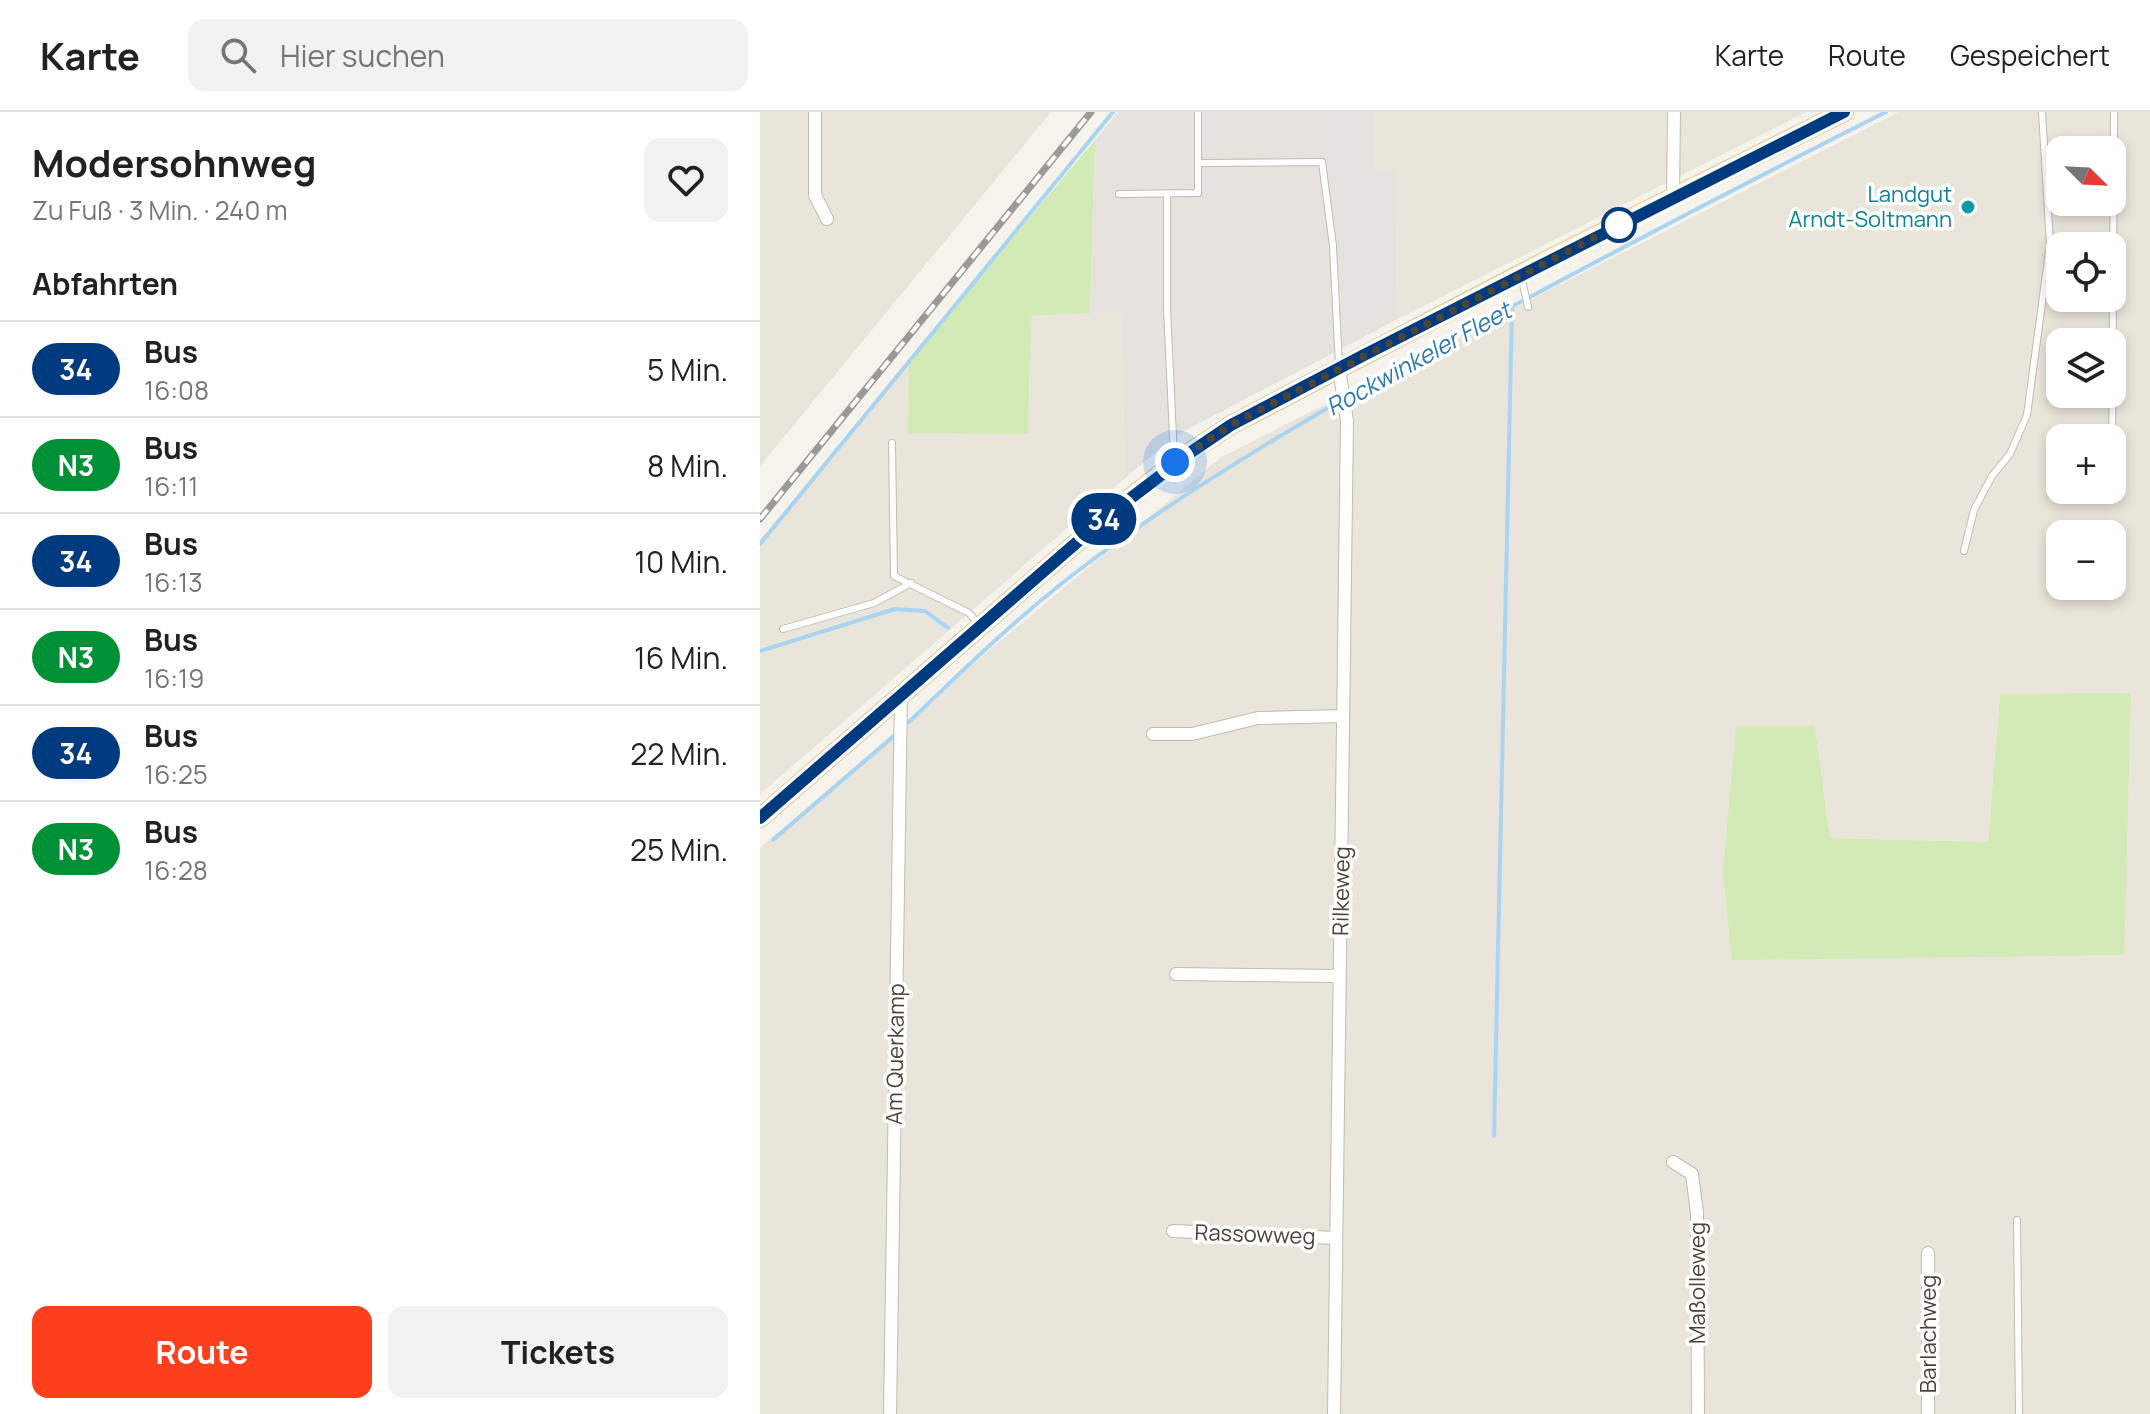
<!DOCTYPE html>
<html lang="de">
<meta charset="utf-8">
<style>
:root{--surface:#fff;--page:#f2f2f2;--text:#222;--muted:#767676;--line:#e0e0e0;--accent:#fc3f1d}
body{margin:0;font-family:Manrope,sans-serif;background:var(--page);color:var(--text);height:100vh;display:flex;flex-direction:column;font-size:30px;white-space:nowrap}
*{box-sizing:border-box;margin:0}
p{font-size:26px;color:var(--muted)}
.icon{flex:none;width:44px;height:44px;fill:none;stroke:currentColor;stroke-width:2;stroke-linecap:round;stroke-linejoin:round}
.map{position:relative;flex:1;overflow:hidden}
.side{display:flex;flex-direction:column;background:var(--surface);width:760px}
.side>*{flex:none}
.badge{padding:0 16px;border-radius:26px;font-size:28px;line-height:52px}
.needle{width:52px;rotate:114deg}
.fabs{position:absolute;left:1286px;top:24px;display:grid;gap:16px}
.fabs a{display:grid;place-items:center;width:80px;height:80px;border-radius:16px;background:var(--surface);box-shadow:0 4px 12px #0003;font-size:40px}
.you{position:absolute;width:40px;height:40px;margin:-20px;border:6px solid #fff;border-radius:50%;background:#1a73e8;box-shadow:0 0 0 12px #1a73e833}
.map>.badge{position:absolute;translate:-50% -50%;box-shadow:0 0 0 4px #fff}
h2{padding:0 32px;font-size:30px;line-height:72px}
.round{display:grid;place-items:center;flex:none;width:84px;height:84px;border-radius:16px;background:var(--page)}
.overview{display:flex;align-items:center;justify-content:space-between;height:136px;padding:0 32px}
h1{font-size:38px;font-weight:700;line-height:60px}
.cta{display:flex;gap:16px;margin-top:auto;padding:16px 32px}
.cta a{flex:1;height:92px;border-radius:16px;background:var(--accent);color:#fff;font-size:32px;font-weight:700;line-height:92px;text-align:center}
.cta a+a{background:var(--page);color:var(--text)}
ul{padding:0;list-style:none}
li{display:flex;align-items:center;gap:24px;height:96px;padding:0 32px;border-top:2px solid var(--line)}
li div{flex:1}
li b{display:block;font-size:30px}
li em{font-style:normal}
li .badge{min-width:88px;font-weight:700;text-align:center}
header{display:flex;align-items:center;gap:48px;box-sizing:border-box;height:112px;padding:0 40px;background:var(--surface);border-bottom:2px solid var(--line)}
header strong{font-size:38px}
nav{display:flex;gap:44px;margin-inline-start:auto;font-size:28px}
.search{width:560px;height:72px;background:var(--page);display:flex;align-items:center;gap:20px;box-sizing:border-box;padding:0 28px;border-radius:16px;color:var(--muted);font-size:30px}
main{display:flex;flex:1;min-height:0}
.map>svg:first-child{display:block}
</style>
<header>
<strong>Karte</strong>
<div class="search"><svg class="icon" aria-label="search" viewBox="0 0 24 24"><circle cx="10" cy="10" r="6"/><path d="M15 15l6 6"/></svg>Hier suchen</div>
<nav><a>Karte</a><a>Route</a><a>Gespeichert</a></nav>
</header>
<main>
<section class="side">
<div class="overview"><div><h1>Modersohnweg</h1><p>Zu Fuß · 3 Min. · 240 m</p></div><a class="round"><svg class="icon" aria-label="heart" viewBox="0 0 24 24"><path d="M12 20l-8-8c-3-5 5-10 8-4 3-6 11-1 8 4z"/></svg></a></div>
<h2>Abfahrten</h2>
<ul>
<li><span class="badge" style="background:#003b80;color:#fff">34</span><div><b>Bus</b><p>16:08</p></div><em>5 Min.</em></li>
<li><span class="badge" style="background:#009035;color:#fff">N3</span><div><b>Bus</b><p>16:11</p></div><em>8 Min.</em></li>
<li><span class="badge" style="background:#003b80;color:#fff">34</span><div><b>Bus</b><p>16:13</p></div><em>10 Min.</em></li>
<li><span class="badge" style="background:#009035;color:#fff">N3</span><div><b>Bus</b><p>16:19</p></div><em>16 Min.</em></li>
<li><span class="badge" style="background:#003b80;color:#fff">34</span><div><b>Bus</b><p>16:25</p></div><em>22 Min.</em></li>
<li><span class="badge" style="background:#009035;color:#fff">N3</span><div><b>Bus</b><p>16:28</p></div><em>25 Min.</em></li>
</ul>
<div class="cta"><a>Route</a><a>Tickets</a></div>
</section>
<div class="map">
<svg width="1390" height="1302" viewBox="0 0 1390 1302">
<rect width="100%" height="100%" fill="#f6f3ec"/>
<!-- residential -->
<path fill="#eae5da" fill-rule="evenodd" d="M0,0h291l-291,354z
M613,0h433l-410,208 1,-148 -24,-2z
M1139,0h251v1302h-1390v-566l232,-200 228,-190zM1300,38h52v52h-52zM1300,134h52v52h-52zM1300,230h52v52h-52zM1300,326h52v52h-52zM1300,422h52v52h-52zM1240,583l124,259 -401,-81 92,-147 15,112 158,4z
M361,199l4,167 -365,316v-254l149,-179v72h119l3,-117z"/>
<!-- industrial -->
<path fill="#e6e2dd" d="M358,0h255v58l24,1 -1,149 -221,116 -50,42 -4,-166 -31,1 5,-173z"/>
<!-- green -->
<path fill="#d2eab5" d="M335,28l-5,173 -59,3 -3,118 -120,-1 1,-72z
M1371,581l-7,262 -392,5 -9,-87 13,-147h79l15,112 158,4 12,-148z"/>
<!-- parking -->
<path fill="#e5e3e0" d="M572,0h39v59l14,8v129l-42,21 1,-143 -13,-15z"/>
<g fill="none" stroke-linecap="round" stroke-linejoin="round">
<!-- stream -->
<path stroke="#a9d4f2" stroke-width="4" d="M0,432l353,-432
M0,539l135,-42 30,2 23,17
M149,610c59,-57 120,-116 186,-164 132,-97 276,-176 420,-253 123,-66 246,-130 371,-193
M13,728l122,-105
M734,1024l18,-829"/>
<!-- lane casing -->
<g stroke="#c2bbae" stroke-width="8">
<path id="lane" d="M438,51l124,-1 11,84 6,120
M359,82l79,-1v-81
M407,82v114l7,150
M761,163l7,32
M132,331l2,133 75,37 10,11
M1352,356l2,-356
M1204,439l10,-41 18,-34 18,-22 17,-39 23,-171 -8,-132
M23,517l91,-26 37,-20
M1257,1108l2,194"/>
</g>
<!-- street casing -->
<g stroke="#c2bbae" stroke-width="14">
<path id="street" d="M55,0v83l12,24
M913,86l1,-86
M393,622h39l66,-16 85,-2
M416,862l164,2
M913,1050l19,12 5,39 1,201
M413,1119l163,7
M1168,1141v161
M130,1302l11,-720
M574,1302l13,-993 -8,-53"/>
</g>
<!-- secondary casing -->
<g stroke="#d6c79b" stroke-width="20">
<path id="secondary" d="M0,706l346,-301 69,-55 56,-37 322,-168 291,-145"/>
</g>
<!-- lane -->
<use href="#lane" stroke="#fff" stroke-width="6"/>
<!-- street -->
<use href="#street" stroke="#fff" stroke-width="12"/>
<!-- secondary -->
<use href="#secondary" stroke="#fff3cd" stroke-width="18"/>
<!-- rail casing -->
<g stroke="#9a9a9a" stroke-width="7">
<path id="rail" d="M0,407l331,-407"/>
</g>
<!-- rail -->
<use href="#rail" stroke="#fff" stroke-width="4" stroke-dasharray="12" stroke-linecap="butt"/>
</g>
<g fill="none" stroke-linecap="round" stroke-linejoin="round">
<!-- line casing -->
<g stroke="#fff" stroke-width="18">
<path id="line" d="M0,706l346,-301 88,-67 37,-25 133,-70 480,-243"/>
</g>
<!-- line -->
<use href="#line" stroke="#003b80" stroke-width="12"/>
<!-- walk -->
<path stroke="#4b4439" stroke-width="8" stroke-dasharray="0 14.4" d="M415,350l56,-37 388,-200"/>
</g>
<!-- markers -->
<circle fill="#0f9aa8" stroke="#fff" stroke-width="3" cx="1208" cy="95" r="8"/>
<circle fill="#fff" stroke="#003b80" stroke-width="4" cx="859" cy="113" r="16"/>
<g text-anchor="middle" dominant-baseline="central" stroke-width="7" stroke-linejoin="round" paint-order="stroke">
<!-- culture labels -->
<g font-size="22" fill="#0d838f" stroke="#fff" text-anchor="end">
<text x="1192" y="82">Landgut<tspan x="1192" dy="25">Arndt-Soltmann</tspan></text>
</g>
<!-- street labels -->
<g font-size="22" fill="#4b4439" stroke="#fff">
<text transform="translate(581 779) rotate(-89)">Rilkeweg</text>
<text transform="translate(135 942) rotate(-89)">Am Querkamp</text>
<text transform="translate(495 1122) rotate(2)">Rassowweg</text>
<text transform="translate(937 1171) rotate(-90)">Maßolleweg</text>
<text transform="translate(1168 1222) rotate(-90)">Barlachweg</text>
</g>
<!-- water labels -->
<g font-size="24" font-style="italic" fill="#2e7ab2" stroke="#fff">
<text transform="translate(658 246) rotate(-29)">Rockwinkeler Fleet</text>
</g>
</g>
</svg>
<div class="fabs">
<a><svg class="needle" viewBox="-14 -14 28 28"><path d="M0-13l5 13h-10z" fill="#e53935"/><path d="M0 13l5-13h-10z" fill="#767676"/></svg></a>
<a><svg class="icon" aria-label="locate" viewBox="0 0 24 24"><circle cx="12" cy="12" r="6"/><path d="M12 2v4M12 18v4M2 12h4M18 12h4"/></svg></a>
<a><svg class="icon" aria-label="layers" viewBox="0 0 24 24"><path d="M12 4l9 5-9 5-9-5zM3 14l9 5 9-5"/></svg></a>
<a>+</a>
<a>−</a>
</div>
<div class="you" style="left:415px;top:350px"></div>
<b class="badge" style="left:344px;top:407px;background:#003b80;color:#fff">34</b>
</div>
</main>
